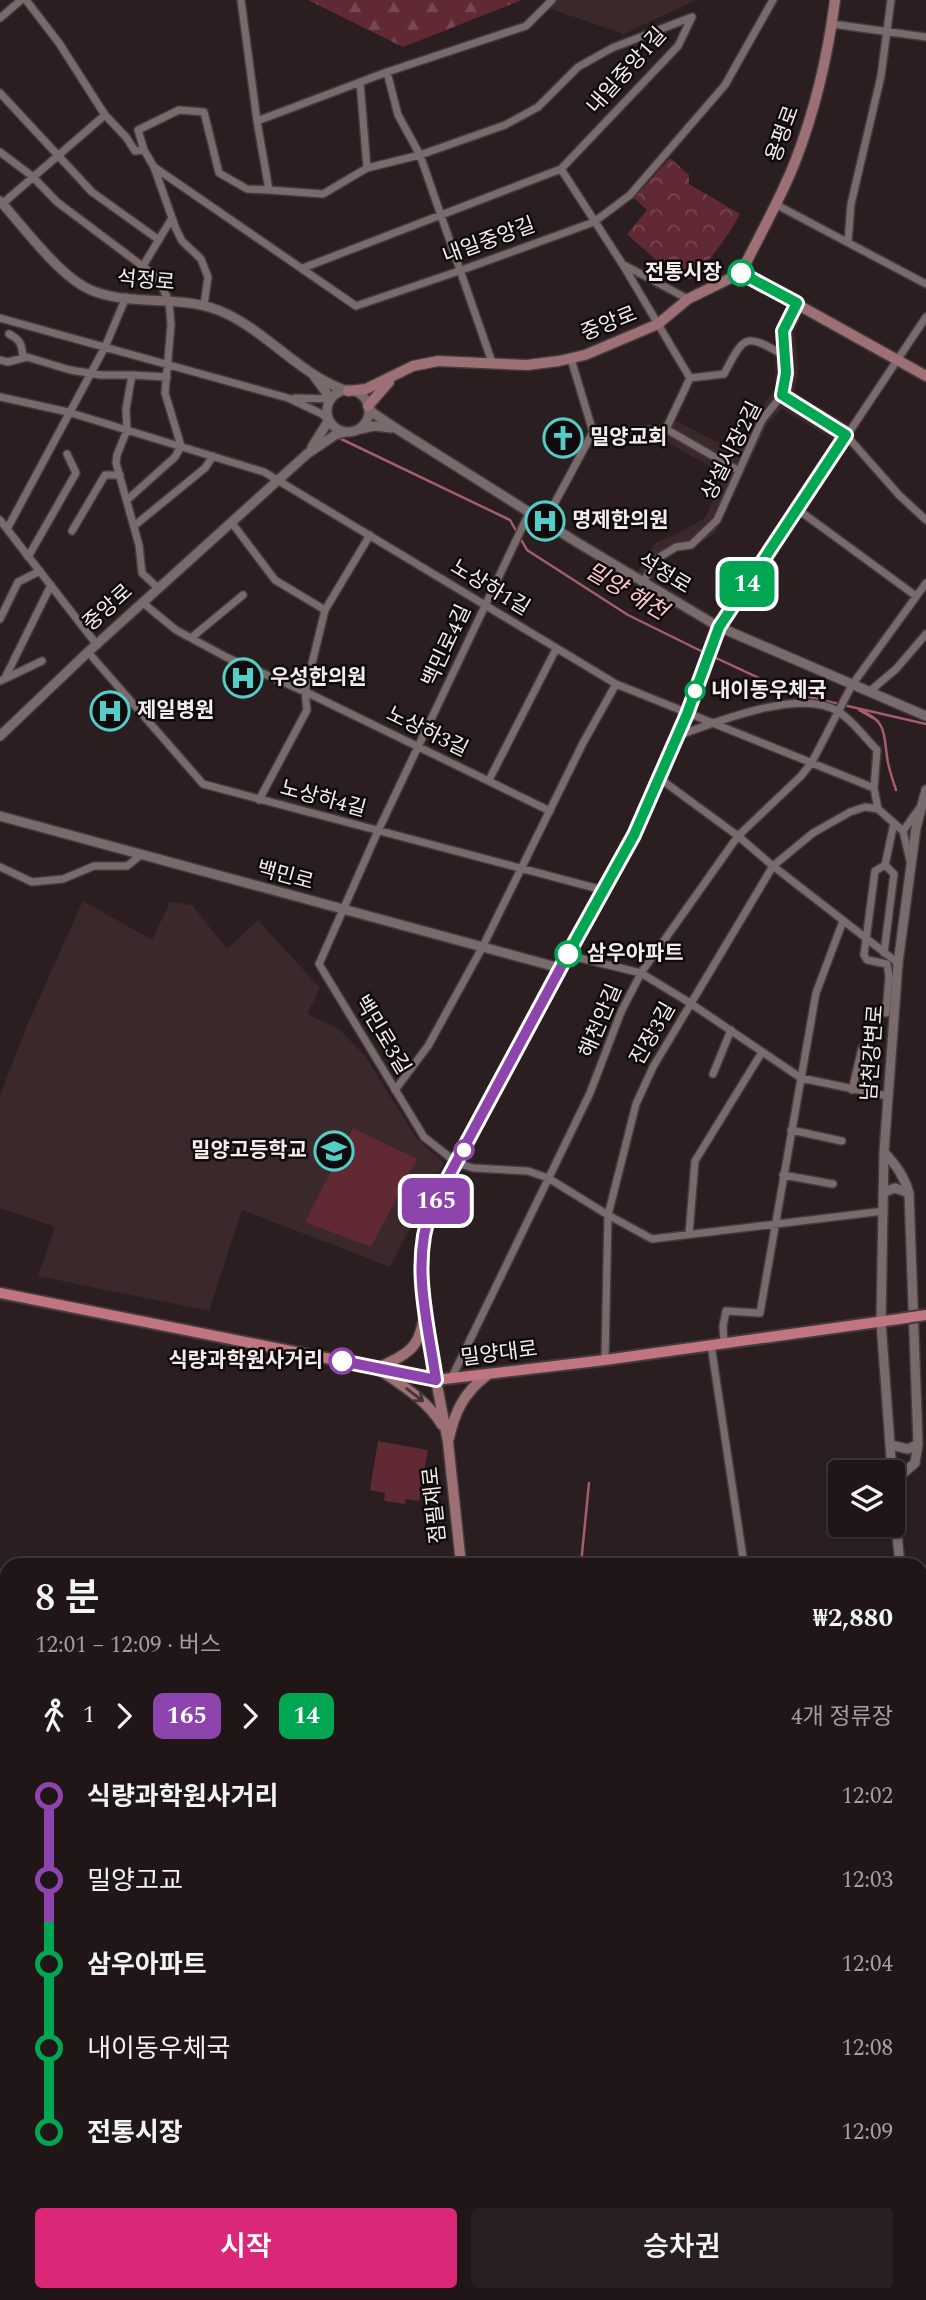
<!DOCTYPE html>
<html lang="ko">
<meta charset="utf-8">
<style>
:root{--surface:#201618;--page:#281f21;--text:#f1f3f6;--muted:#a29fa2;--line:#3d3537;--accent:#db2777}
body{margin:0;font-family:Spectral,"Noto Sans KR",serif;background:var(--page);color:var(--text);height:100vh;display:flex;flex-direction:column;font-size:26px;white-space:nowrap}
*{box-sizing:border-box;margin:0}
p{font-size:23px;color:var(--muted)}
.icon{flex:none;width:38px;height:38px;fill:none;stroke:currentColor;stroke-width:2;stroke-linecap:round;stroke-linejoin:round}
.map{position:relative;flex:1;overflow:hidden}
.side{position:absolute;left:0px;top:1558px;width:928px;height:744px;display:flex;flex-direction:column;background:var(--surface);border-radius:21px 21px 0 0;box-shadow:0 2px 5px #0004,0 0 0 2px var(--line)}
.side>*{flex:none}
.badge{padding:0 14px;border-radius:10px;font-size:24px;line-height:46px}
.controls{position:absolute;left:828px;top:1460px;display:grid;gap:14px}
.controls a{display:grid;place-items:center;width:77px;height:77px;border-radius:7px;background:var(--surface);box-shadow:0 2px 5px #0004,0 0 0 2px var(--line);font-size:35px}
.map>.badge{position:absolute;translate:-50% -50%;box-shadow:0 0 0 4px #fff}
.legs{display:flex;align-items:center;gap:10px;height:77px;padding:0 35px;font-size:23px}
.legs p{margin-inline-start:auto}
.overview{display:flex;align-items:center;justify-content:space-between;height:119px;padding:0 35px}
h1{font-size:38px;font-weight:600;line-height:52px}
.action{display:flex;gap:14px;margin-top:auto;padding:14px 35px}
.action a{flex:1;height:80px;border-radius:7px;background:var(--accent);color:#fff;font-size:28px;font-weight:600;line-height:80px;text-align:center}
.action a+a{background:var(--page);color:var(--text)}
ul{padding:0 35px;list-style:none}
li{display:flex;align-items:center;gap:24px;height:84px;font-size:26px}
li i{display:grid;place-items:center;width:10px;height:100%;margin:0 9px;background:currentColor}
li i::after{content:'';width:18px;height:18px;margin:-9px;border:5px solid;border-radius:50%;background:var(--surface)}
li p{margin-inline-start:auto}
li:first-child i{background:linear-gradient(#0000 50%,currentColor 0)}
li:last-child i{background:linear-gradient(currentColor 50%,#0000 0)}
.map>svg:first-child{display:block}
</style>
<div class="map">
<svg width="926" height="2300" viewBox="0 0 926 2300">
<defs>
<pattern id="forest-firs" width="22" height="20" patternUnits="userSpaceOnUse" patternTransform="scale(1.75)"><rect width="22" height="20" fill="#612933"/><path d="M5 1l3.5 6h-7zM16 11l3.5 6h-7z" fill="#784851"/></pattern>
<pattern id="park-crowns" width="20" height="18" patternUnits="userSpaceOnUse" patternTransform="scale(1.75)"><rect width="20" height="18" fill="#612933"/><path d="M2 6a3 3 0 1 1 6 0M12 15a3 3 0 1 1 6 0" fill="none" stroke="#784851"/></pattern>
</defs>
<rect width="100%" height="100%" fill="#2b1e20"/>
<!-- built -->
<path fill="#3b282a" d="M545,0h151l-72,34 -82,-28z
M790,300l16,8 -12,24 5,36 -5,24 58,34 -12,18 -58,-35 -14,14 -52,109 -23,17 -15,2 -16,11 -12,24 -15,-9 20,-34 24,-10 26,-15 20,-43 -62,-35 13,-19 59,30 20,-36 20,-26 1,-62z
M83,901l69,39 18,-38 22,3 35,44 31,-29 62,68 -13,26 32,15 26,27 52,83 27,24 -54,104 -148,-57 -33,101 -171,-35 17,-49 -55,-19v-112l27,-71z"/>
<!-- green -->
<path fill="#612933" d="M353,1128l64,31 -46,88 -66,-25z
M378,1441l50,9 -9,51 -13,-2 -1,5 -21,-3 1,-8 -15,-3z"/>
<!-- forest -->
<path fill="url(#forest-firs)" d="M308,0h214l-119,47z"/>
<!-- park -->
<path fill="url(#park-crowns)" d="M670,158l19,17v9l51,30 -11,19 -34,46h-11l-14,-13 -6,1 -37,-33 20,-24 -13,-12z"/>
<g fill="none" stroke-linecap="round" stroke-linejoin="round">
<!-- stream -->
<path stroke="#a35e6e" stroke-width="2.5" d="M337,437l173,83 17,30 101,65 71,35 92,43 135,31
M878,721l-19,-11c30,11 24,26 29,53 2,9 5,18 8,27
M581,1564l8,-81"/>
<!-- river -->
<path stroke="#802138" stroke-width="16" d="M0,2246l7,6
M87,2294l28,6"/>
<!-- minor casing -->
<g stroke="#443a3c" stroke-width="10">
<path id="minor" d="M26,0l33,43 46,72
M241,0l16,121
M0,18l21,-18
M832,24l94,13
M387,72l11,43 22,40 73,210
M0,93l92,99 67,48
M0,152l32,24 25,26 100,75 12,24 2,24 -6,68 16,53 -6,11 -48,43
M154,167l202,139 103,-35 135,-49 36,-27 95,-110 48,-85
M561,169l62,96 67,113 -24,51
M269,190l54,4 44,-26 -7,-86
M2,204l103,-89 21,22 9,14 9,-1
M775,204l151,80
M848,242l3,-38 30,-128 10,-76
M624,265l64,34
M143,266l29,-48
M303,268l258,-99 117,-123 14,-29 -80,31 -34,19 -40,40 -33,18 -85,30 -53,13
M204,305l4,-28 -7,-18 -19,-18 -6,-12 -22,-62 -10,-17 -6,-20 41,-20 25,2 15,61 28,16 22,1 -12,-69 130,-49 139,-46 26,-26
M0,318l288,80 34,16 7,6
M9,334c12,6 13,11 14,24
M571,359l22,73 73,-3 73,42
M0,360l8,2 19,-5 43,13 31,5h31
M690,378l34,-4c21,-40 21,-41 61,-18
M782,395l64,40 53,60 27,25
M0,397l68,15 196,60 352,212 258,104
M295,398l36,1
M797,509l119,87
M530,511l-152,320 -59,133 105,173 33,26 16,5 55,3 20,7 60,37 44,24 232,-28
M0,520l97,125
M545,521l48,-89
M232,523l43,57 50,30
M134,526l71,-58 8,-12
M7,529l98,-182 21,-50
M72,531l33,-56h15
M28,557l48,-84 -9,-19
M643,582l15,-24 18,-11 15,-2 26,-25 45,-100 20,-25 4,-22 -3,-42 14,-28
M158,588l-16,-15 -3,-28 -23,-82 1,-8 10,-25 -1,-21 6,-34 35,2
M143,603l33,27 50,27 84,37 240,117
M0,619l18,-37 22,-11
M719,627l207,-310
M191,638l52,-43
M88,652l115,132 400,106
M5,678l46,-93
M0,681l42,-20
M869,692l27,-23 30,-35
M677,736c39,-14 124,-49 162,-24 14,9 26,26 38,38l-3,38 4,21 25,22 7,30
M659,778l79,58 35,30 125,97
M489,780l67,-131
M259,800l48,-90 -2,-18 20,-82 45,-75
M903,831l18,-25
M0,867l32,15 31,-3 31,-13h33l14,-11
M884,953l10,-79 -9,-9
M567,955l74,18 49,30 111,75 86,18
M886,1013l3,-37 -2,-12 -20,-4 -3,-5 11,-84 10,-6 9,-42
M713,1074l18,-44
M395,1090l33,-44 54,-98 101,-205 33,-59
M852,1090l10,-42
M791,1130l51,11
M783,1175l50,9
M689,1234l6,-73 67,-109
M724,1344l-1,-18 3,-15 34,2 56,-320 27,-72
M711,1345l33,219
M605,1360l3,-145 28,-111 17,-37 120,-201 40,-33 37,-21 15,-5 13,2
M451,1379l139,-286 31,-81 20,-39 97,-137 63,-60 11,-14 40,-77 74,-102
M920,1853l6,-20"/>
</g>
<!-- tertiary casing -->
<g stroke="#443a3c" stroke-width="12">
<path id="tertiary" d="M0,201c25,27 62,80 96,91 42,15 88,1 131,22 42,20 77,64 121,77
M314,376l17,23
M327 411a21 21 0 1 1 42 0a21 21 0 1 1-42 0Z
M368,406l5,7 24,16 181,114 141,84 207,89
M361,429l13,-3 18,2
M312,447l17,-27
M0,736l88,-84 219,-198 28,-19 10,-3
M0,816l560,152
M884,1152c12,13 20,24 25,41l9,251 -3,19 -23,20
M884,1192l11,-4 14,5
M436,1380c-8,-57 -26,-118 -4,-173l202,-373 53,-120 32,-87
M891,1445l17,4 10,-5
M892,1472l-11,-150 3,-170 14,-189 18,-135 10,-38
M892,1488l8,76
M920,1776l6,56
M920,2291l6,2"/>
</g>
<!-- secondary casing -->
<g stroke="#443a3c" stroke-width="13">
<path id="secondary" d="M741,273c18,-37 39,-73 54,-111 20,-52 33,-107 40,-162
M348,391l18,-2 47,-23 25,-5 89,4 32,-4 26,-6 73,-31 30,-25 53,-26 185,103
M368,406l21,-24
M378,1368c37,-18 41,-20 48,-62
M378,1369c24,16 49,31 64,56
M436,1380l12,62 13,122
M449,1438c6,-27 15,-45 37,-62
M518,2300l1,-6"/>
</g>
<!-- primary casing -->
<g stroke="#443a3c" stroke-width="14">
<path id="primary" d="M0,1293l436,87 169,-20 294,-41"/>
</g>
<!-- minor -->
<use href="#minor" stroke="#796a6b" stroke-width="7"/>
<!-- tertiary -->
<use href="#tertiary" stroke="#796a6b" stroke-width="9"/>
<!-- secondary -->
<use href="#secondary" stroke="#9d7076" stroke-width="10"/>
<!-- primary -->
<use href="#primary" stroke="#c17582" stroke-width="10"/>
<!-- primary-bridge casing -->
<g stroke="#443a3c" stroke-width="14" stroke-linecap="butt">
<path id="primary-bridge" d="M899,1319l27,-4"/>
</g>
<!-- primary-bridge -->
<use href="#primary-bridge" stroke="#c17582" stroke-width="10"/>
</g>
<!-- one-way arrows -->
<defs><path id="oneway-shaft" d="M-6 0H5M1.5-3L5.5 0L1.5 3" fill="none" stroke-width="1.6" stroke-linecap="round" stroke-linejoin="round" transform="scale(1.75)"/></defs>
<use stroke="#483336" href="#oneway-shaft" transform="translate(415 1395) rotate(38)"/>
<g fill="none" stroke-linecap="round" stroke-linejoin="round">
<!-- line-1 casing -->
<g stroke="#fff" stroke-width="16">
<path id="line-1" d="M342,1361l94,19c-8,-57 -26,-118 -4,-173l136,-253"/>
</g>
<!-- line-2 casing -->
<g stroke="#fff" stroke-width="16">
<path id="line-2" d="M568,954l66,-119 53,-121 32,-87 127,-192 -64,-40 4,-22 -3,-42 14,-28 -56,-30"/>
</g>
<!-- line-1 -->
<use href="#line-1" stroke="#8e44ad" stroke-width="10"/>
<!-- line-2 -->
<use href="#line-2" stroke="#00a651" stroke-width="10"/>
</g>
<!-- icons -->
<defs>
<g id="church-ring" transform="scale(2.0125)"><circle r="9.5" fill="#0f0a0b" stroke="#54cdc7" stroke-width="1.5"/><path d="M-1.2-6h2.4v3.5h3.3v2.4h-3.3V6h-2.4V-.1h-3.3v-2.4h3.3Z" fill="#54cdc7"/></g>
<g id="hospital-ring" transform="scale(2.0125)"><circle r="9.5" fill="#0f0a0b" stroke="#54cdc7" stroke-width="1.5"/><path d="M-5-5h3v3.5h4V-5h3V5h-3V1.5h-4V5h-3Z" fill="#54cdc7"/></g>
<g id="school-ring" transform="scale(2.0125)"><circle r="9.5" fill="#0f0a0b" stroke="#54cdc7" stroke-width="1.5"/><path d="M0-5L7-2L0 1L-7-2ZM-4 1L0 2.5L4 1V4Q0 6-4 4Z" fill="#54cdc7"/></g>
</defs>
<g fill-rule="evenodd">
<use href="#church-ring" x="563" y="438"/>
<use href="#hospital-ring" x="545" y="521"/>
<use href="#hospital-ring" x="243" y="678"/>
<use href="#hospital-ring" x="110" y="711"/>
<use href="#school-ring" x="334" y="1151"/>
</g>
<!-- markers -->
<g fill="#fff" stroke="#00a651" stroke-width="3.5">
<circle cx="741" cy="273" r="12"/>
<circle cx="695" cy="691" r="9"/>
<circle cx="568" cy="954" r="12"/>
</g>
<g fill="#fff" stroke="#8e44ad" stroke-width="3.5">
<circle cx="464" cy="1150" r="9"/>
<circle cx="342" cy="1361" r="12"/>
</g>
<g text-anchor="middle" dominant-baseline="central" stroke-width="5" stroke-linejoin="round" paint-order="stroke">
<!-- street labels -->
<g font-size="21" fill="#f4ebec" stroke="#0f0a0b">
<text transform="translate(627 71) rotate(-48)">내일중앙1길</text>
<text transform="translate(783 134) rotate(-70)">용평로</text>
<text transform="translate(489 241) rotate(-20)">내일중앙길</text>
<text transform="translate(146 281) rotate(5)">석정로</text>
<text transform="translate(609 324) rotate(-22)">중앙로</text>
<text transform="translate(732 451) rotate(-63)">상설시장2길</text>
<text transform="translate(664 574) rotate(31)">석정로</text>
<text transform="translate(490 588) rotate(31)">노상하1길</text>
<text transform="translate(108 608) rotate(-42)">중앙로</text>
<text transform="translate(447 646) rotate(-65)">백민로4길</text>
<text transform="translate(427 732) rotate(26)">노상하3길</text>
<text transform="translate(323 799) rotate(15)">노상하4길</text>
<text transform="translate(285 876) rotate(15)">백민로</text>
<text transform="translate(601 1021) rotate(-67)">해천안길</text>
<text transform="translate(653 1034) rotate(-60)">진장3길</text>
<text transform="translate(382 1035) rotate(59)">백민로3길</text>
<text transform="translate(873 1053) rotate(-86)">남천강변로</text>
<text transform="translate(499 1354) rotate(-7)">밀양대로</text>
<text transform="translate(435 1505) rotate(-96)">점필재로</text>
</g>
<!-- stop labels -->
<g font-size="21" font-weight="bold" fill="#f4ebec" stroke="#0f0a0b" text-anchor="end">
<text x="722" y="273">전통시장</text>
<text x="711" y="691" text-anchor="start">내이동우체국</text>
<text x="587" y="954" text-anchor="start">삼우아파트</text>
<text x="323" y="1361">식량과학원사거리</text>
</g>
<!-- poi labels -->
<g font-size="21" font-weight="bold" fill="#f4ebec" stroke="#0f0a0b" text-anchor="start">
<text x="590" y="438">밀양교회</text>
<text x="572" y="521">명제한의원</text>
<text x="270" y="678">우성한의원</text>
<text x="137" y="711">제일병원</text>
<text x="307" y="1151" text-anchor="end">밀양고등학교</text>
</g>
<!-- water labels -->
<g font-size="23" font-style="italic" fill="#fec6cd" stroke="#0f0a0b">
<text transform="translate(626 592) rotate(30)">밀양 해천</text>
</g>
</g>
</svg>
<div class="controls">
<a><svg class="icon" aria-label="layers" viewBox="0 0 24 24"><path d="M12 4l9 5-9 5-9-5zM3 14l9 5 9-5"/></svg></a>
</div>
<b class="badge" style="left:436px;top:1201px;background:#8e44ad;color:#fff">165</b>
<b class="badge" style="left:747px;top:584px;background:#00a651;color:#fff">14</b>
<section class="side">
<div class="overview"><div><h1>8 분</h1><p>12:01 – 12:09 · 버스</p></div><b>₩2,880</b></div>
<div class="legs"><svg class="icon" aria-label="walk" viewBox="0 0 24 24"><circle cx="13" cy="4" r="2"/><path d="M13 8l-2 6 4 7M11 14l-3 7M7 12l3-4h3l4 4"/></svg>1<svg class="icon" aria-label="forward" viewBox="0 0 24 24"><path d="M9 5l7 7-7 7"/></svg><b class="badge" style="background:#8e44ad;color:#fff">165</b><svg class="icon" aria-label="forward" viewBox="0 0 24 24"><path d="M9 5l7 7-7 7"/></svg><b class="badge" style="background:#00a651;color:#fff">14</b><p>4개 정류장</p></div>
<ul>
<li><i style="color:#8e44ad"></i><b>식량과학원사거리</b><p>12:02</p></li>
<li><i style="color:#8e44ad"></i><span>밀양고교</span><p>12:03</p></li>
<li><i style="color:#00a651"></i><b>삼우아파트</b><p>12:04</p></li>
<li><i style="color:#00a651"></i><span>내이동우체국</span><p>12:08</p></li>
<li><i style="color:#00a651"></i><b>전통시장</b><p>12:09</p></li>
</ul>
<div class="action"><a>시작</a><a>승차권</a></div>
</section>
</div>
